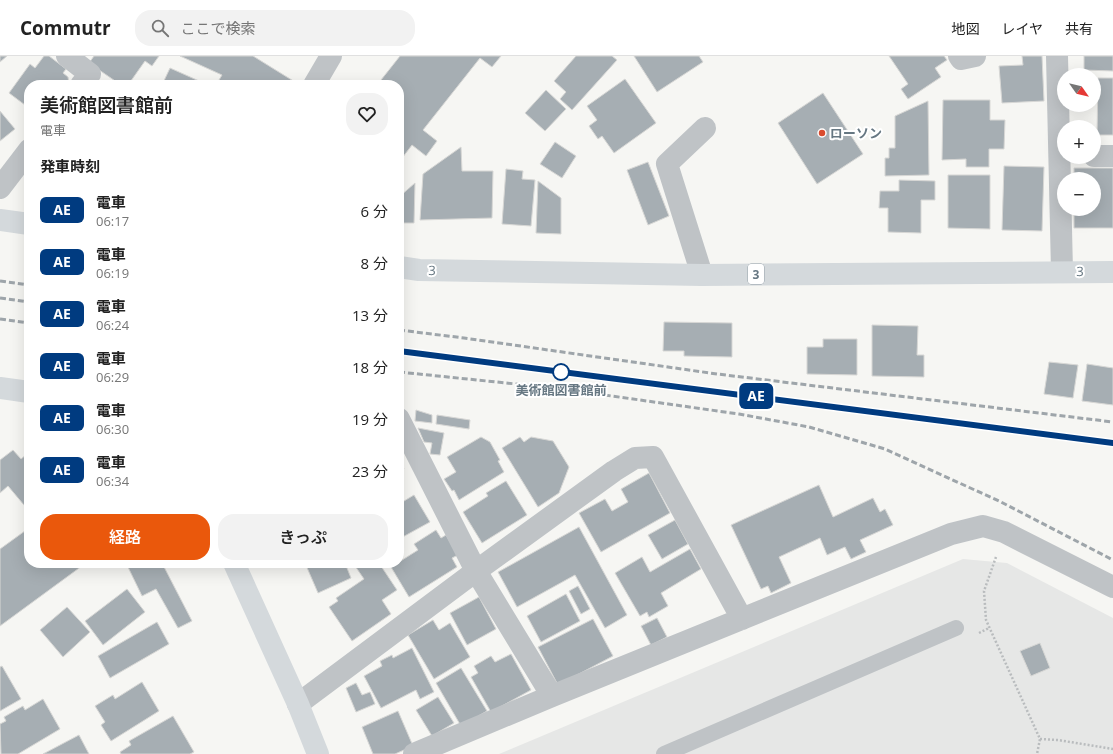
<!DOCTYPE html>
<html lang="ja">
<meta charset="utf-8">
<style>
:root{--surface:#fff;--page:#f2f2f2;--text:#222;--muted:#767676;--line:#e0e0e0;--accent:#ea580c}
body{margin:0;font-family:"Open Sans","Noto Sans JP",sans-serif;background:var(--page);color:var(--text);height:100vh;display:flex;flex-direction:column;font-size:15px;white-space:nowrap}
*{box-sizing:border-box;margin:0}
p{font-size:13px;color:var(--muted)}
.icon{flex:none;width:22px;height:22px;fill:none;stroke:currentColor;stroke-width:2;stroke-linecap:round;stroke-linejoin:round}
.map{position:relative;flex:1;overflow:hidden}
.sheet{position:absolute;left:24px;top:24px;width:380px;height:488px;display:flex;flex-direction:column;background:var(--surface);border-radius:16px;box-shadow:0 4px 16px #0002}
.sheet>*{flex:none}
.badge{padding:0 8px;border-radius:6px;font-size:14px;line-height:26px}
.needle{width:26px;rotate:124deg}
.controls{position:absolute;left:1057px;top:12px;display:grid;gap:8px}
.controls a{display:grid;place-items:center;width:44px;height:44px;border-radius:50%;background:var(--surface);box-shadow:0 4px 16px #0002;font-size:20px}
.map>.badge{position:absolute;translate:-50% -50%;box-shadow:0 0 0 2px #fff}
h2{padding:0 16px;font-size:15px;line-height:36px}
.round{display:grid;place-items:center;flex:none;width:42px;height:42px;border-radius:16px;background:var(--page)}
.head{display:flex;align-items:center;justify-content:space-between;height:68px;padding:0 16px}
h1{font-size:19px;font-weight:600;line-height:30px}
.primary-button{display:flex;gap:8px;margin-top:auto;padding:8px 16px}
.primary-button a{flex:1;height:46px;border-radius:16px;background:var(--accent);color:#fff;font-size:16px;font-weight:600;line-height:46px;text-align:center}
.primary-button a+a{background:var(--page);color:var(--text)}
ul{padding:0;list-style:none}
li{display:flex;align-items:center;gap:12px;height:52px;padding:0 16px}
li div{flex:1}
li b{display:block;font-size:15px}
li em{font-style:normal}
li .badge{min-width:44px;font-weight:700;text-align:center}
header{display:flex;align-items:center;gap:24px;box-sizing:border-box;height:56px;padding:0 20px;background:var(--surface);border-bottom:1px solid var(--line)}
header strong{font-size:19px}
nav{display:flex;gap:22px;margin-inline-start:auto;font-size:14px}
.search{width:280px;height:36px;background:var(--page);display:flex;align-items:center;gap:10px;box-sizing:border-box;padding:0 14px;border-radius:16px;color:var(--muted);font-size:15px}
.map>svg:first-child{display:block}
</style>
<header>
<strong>Commutr</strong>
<div class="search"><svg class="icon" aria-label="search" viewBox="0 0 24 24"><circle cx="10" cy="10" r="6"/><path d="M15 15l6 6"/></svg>ここで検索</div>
<nav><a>地図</a><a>レイヤ</a><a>共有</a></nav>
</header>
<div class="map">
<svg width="1113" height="698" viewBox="0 0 1113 698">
<rect width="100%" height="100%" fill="#f6f6f3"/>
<!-- built -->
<path fill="#e6e7e6" d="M963,503l44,4 106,55v136h-614z"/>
<!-- building -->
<path fill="#a6aeb3" stroke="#d7d7d5" d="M0,0h7l-7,6z
M44,0h5l17,13 -3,4 5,4 1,7 -1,1h-39v23l-20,-15 21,-29 5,4z
M94,0h65l-7,10 -7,-5 -17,24h-7l-32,-22z
M180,0h73l42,26 -2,3h-77l6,-10z
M400,0h101l-9,11 -12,-9 -57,72 14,11 -11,15 -14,-11 -13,17v-77h-22z
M576,0h36l5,4 -45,50 -12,-11 6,-7 -12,-11z
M634,0h65l4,6 -46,30z
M889,0h55l3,4 -12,8 6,9 -33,22 -7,-10 7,-5z
M1022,0h20l2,45 -42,2 -3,-37 24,-1z
M1084,0h29v15l-29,-1z
M170,12l38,17h-46z
M1098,22h15v57h-16z
M625,23l31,44 -42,30 -12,-17 -4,3 -9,-13 8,-6 -10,-14z
M546,34l20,19 -21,22 -20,-18z
M823,37l40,61 -46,30 -39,-61z
M943,44h47v20h15l-1,29h-15v18h-23v-8l-24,1z
M928,45l1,74 -44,1v-18h4v-10h6v-32z
M0,55l15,18 -15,12z
M555,86l21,14 -14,22 -22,-14z
M461,91l1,24h31l-1,47 -72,2 3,-46z
M648,106l21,54 -21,9 -21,-55z
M1004,110l40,1 -2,64 -40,-1z
M1074,112h39v60h-39v-19h20v-30h-20z
M506,113l17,2 -1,8 13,1 -4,46 -29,-2z
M948,119h42v54l-42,-1z
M899,124l36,1v19h-14v33l-33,-1v-24h-9l1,-17h19z
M538,125l23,17v36l-25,-1z
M415,127l-1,40h-15v-26z
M664,266l68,1v34l-48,-1v-5h-21z
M872,269l46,1 -1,29h7v22l-52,-1z
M823,283h34v36l-50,-1v-27h16z
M1049,306l29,3 -5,33 -29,-4z
M1087,308l26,4v37l-31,-4z
M416,354l16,5v8l-17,-2z
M437,359l33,5 -1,9 -33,-5z
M418,372l26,5 -4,22 -10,-1 2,-11 -8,-1z
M481,381l9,5 10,18 -2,1 6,11 -45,28 -5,-10 -2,1 -8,-12 12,-7 -9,-15z
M520,381l4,5 7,-5 22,4 16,26 -10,26 -21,14 -36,-59z
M13,394l8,9 6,-5 2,2v55l-21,-25 -8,7v-33z
M399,403l5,10 -5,3z
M649,417l21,40 -69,39 -22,-39 26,-14 7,12 16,-9 -7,-13z
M506,425l21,34 -45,28 -19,-31 25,-16 -2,-3z
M819,429l14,32 40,-19 7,14 5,-3 8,16 -33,15 6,12 -15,7 -6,-12 -18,8 -7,-17 -41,19 12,26 -20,10 -3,-7 -7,3 -30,-64z
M414,439l16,27 -31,17v-35z
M675,464l13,24 -26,15 -14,-24z
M579,471l48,88 -22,13 -30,-53 -58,32 -19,-35z
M29,472v35h57l-86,63v-77z
M436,474l5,8 5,-3 12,20 -6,3 5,9 -48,30 -18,-30 8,-4v-1l19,-12 -4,-6z
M690,493l11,20 -40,24 7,13 -19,11 -2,-5 -7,4 -25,-43 27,-16 8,15z
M126,507h36l30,58 -14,7 -22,-39 -14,7z
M305,507h40l6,15 -33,15z
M353,507h26l18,27 -15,10 9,14 -39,27 -23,-34 9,-6 -2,-3 28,-19z
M578,530l12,23 -9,5 -12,-23z
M127,533l18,23 -42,33 -18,-24z
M566,538l14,27 -39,21 -14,-26z
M479,541l17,32 -29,16 -17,-32z
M67,551l23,25 -27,25 -23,-27z
M657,562l10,19 -16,8 -10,-19z
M593,563l20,37 -55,29 -20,-38z
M433,564l6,10 11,-7 20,34 -36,22 -26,-44z
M157,566l12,22 -59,34 -12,-22z
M1040,587l10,25 -19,8 -11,-25z
M412,592l22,44 -14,7 -4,-9 -35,18 -17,-32 18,-10 -2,-5 12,-6 1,3z
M511,598l20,36 -40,22 -20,-35 7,-4 -4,-7 17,-10 4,6z
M2,610l19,33 -21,12v-44z
M461,612l26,43 -26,15 -25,-43z
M142,626l17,29 -48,30 -10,-16 4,-3 -10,-16 18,-11 2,4z
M356,627l6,12 8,-3 5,12 -19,8 -10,-24z
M438,641l16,26 -22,13 -16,-26z
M43,643l17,30 -42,25h-17l-1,-30 6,-3 -2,-4 19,-11 2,4z
M398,655l15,35 -18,8h-22l-11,-27z
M173,660l21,36 -4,2h-69l-1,-2 11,-7 -2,-4z
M79,679l10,19h-46z"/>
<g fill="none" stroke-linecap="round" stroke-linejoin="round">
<!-- path -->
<path stroke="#b9bcbe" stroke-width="2.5" stroke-dasharray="2 2" stroke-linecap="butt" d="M996,501l-12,34 2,29 54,119 -3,15
M979,577l10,-5
M1040,683l18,1 55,9"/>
<!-- lane -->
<path stroke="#bfc3c6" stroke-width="16" d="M664,698l292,-126"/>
<!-- street -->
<path stroke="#bfc3c6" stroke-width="22" d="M67,0l23,18 -9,11
M959,0l2,3 14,-3
M1057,0l5,215
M314,29l17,-29
M1094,100h19
M0,132l29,-38
M702,219l-35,-111 38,-36
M399,363l77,152 76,125
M298,648l178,-133 138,-100 21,-13 18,-1 89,162
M414,698l138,-58 399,-162 32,-8 21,6 109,55"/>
<!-- secondary -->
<path stroke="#d4d9dc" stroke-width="22" d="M0,332l29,4
M234,507l64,141 20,50"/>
<!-- primary -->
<path stroke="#d4d9dc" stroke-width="22" d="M0,164l29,4
M399,211l20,3 283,5 411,-3"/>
<!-- rail -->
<path stroke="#9ea5aa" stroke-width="3" stroke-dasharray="6 3" stroke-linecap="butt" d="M0,225l29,4
M0,242l29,4
M0,263l29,4
M399,274l65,8 253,36 396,48
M399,295l714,92
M399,316l156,16 184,26 70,13 76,22 116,53 112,58"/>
</g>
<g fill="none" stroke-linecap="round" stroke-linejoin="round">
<!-- line casing -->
<g stroke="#fff" stroke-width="9">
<path id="line" d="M399,295l714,92"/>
</g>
<!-- line -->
<use href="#line" stroke="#003b80" stroke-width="6"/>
</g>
<!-- markers -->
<circle fill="#da4c2f" stroke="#fff" stroke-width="1.5" cx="822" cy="77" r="4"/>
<circle fill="#fff" stroke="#003b80" stroke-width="2" cx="561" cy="316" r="8"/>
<g text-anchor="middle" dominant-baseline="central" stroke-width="4" stroke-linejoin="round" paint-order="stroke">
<!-- shield labels -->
<rect fill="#fff" stroke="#94a0a8" stroke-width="1" x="748" y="208" width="16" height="20" rx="3"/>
<g font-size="12" font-weight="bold" fill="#667782">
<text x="756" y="218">3</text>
</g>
<!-- poi labels -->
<g font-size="13" font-weight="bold" fill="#667782" stroke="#fff" text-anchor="start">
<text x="830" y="77">ローソン</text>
</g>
<!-- street labels -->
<g font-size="13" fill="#667782" stroke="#fff">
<text transform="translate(432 214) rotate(1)">3</text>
<text transform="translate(1080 215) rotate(1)">3</text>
</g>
<!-- stop labels -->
<g font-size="13" font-weight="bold" fill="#667782" stroke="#fff">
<text x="561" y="334">美術館図書館前</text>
</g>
</g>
</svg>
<div class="controls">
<a><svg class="needle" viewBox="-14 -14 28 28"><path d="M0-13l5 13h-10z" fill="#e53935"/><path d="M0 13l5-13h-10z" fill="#767676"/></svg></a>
<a>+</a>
<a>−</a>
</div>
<b class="badge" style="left:756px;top:340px;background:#003b80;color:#fff">AE</b>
<section class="sheet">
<div class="head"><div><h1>美術館図書館前</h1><p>電車</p></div><a class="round"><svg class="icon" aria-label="heart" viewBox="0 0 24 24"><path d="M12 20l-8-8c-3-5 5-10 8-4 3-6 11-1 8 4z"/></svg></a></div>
<h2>発車時刻</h2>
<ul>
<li><span class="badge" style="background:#003b80;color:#fff">AE</span><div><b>電車</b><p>06:17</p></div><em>6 分</em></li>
<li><span class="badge" style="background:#003b80;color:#fff">AE</span><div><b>電車</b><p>06:19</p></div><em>8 分</em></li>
<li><span class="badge" style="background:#003b80;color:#fff">AE</span><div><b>電車</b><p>06:24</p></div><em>13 分</em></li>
<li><span class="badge" style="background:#003b80;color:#fff">AE</span><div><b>電車</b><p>06:29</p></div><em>18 分</em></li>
<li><span class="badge" style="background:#003b80;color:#fff">AE</span><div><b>電車</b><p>06:30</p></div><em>19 分</em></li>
<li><span class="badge" style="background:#003b80;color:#fff">AE</span><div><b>電車</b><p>06:34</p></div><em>23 分</em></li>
</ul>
<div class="primary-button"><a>経路</a><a>きっぷ</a></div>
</section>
</div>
